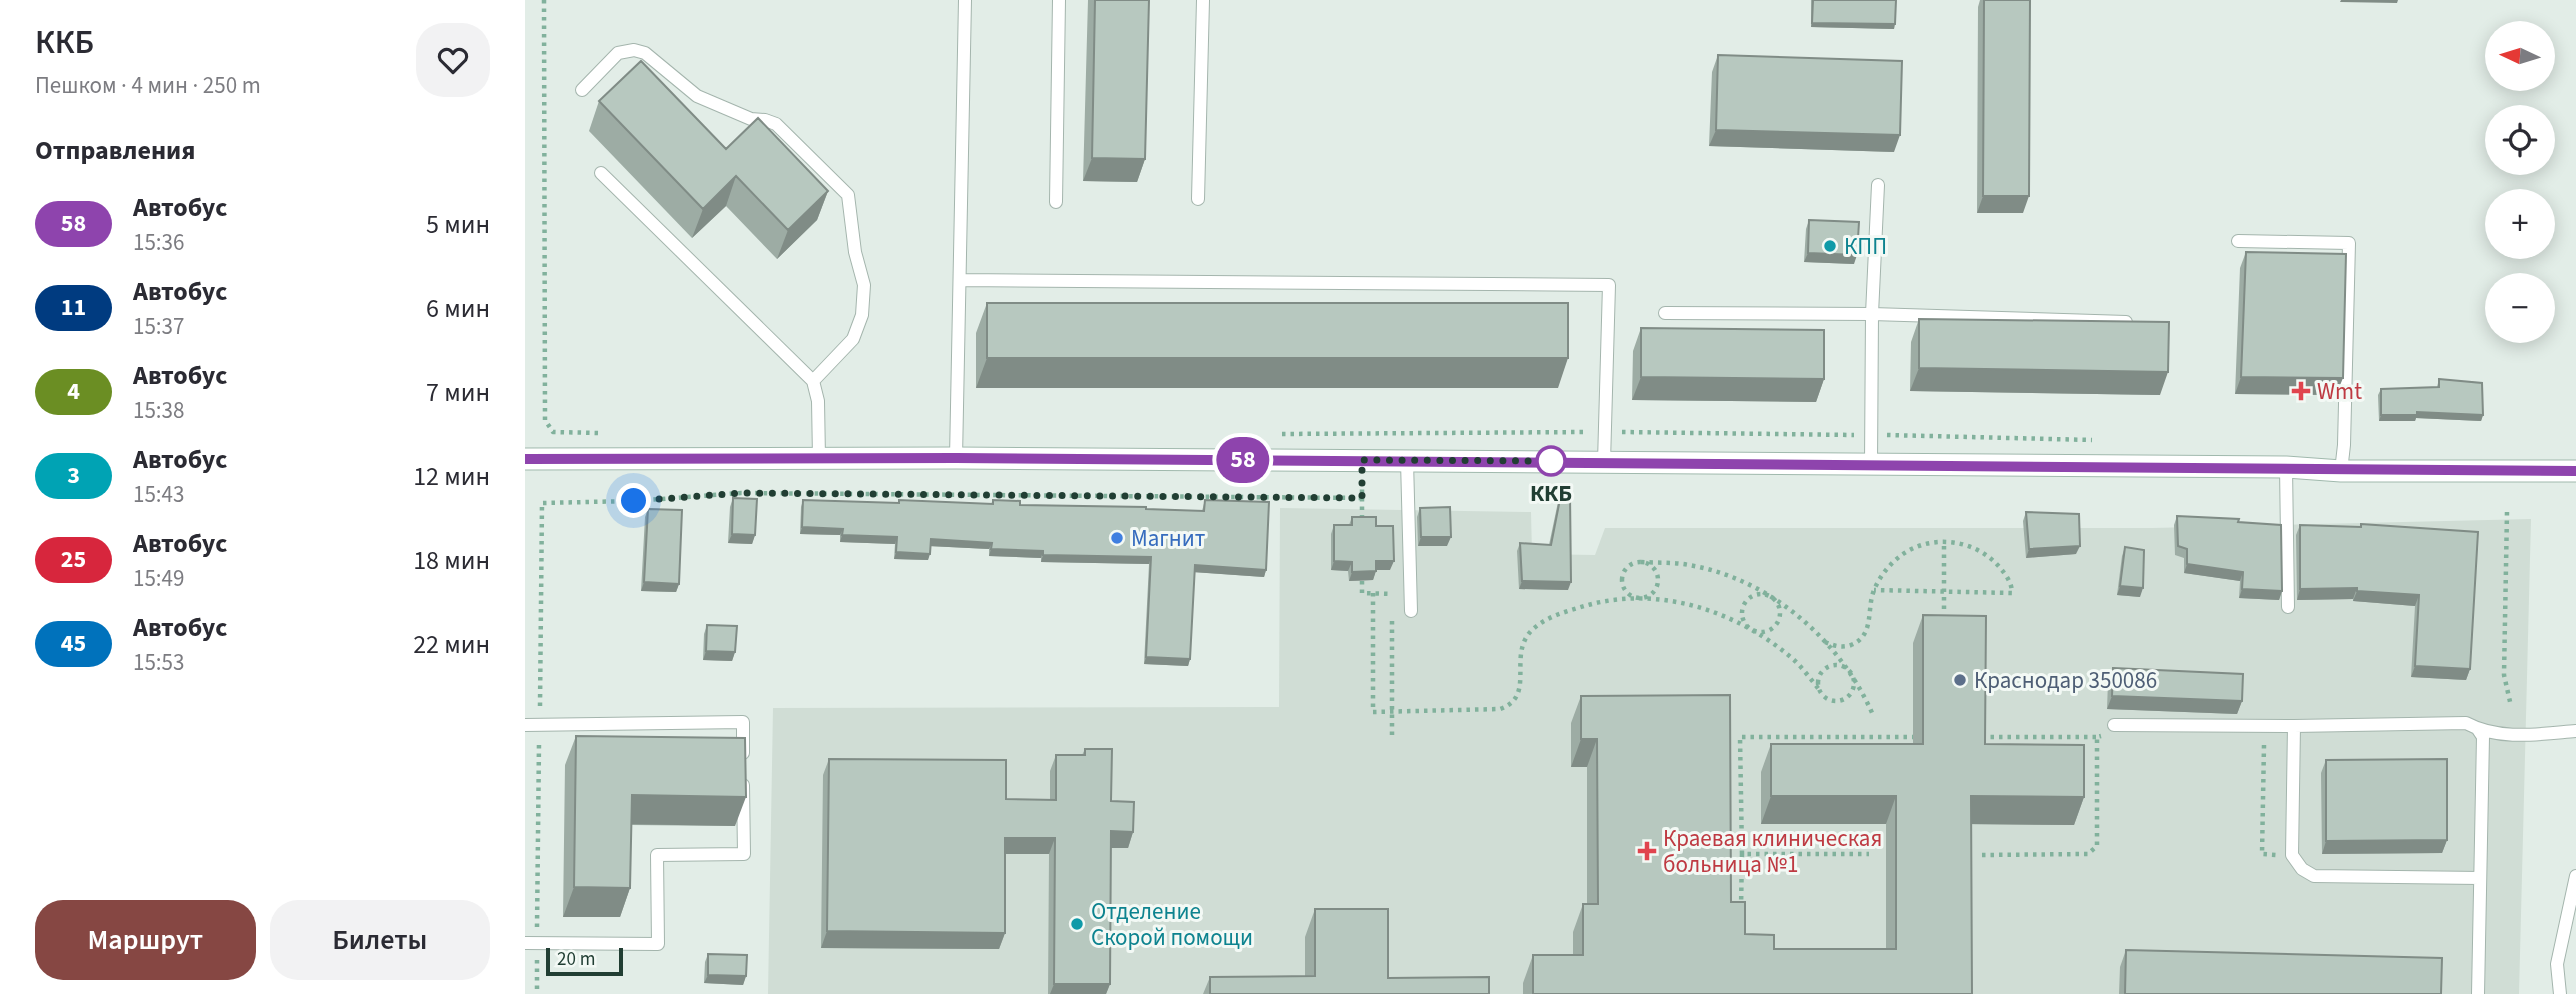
<!DOCTYPE html>
<html lang="ru">
<meta charset="utf-8">
<style>
:root{--surface:#fff;--page:#f2f2f3;--text:#2b2b33;--muted:#7c7c81;--accent:#864743}
body{margin:0;font-family:"Source Sans 3",sans-serif;background:var(--page);color:var(--text);height:100vh;display:flex;flex-direction:column;font-size:26px;white-space:nowrap}
*{box-sizing:border-box;margin:0}
p{font-size:23px;color:var(--muted)}
.icon{flex:none;width:38px;height:38px;fill:none;stroke:currentColor;stroke-width:2;stroke-linecap:round;stroke-linejoin:round}
.map{position:relative;flex:1;overflow:hidden}
.panel{display:flex;flex-direction:column;background:var(--surface);width:525px}
.panel>*{flex:none}
.badge{padding:0 14px;border-radius:23px;font-size:24px;line-height:46px}
.needle{width:46px;rotate:274deg}
.controls{position:absolute;left:1960px;top:21px;display:grid;gap:14px}
.controls a{display:grid;place-items:center;width:70px;height:70px;border-radius:50%;background:var(--surface);box-shadow:0 4px 18px #0003;font-size:35px}
.scale{position:absolute;left:21px;bottom:18px;width:77px;box-sizing:border-box;padding-left:7px;border:4px solid #213e33;border-top:0;font-size:19px;line-height:24px;white-space:nowrap;color:#213e33;-webkit-text-stroke:5px #f3f9f5;paint-order:stroke}
.you{position:absolute;width:35px;height:35px;margin:-18px;border:5px solid #fff;border-radius:50%;background:#1a73e8;box-shadow:0 0 0 10px #1a73e833}
.map>.badge{position:absolute;translate:-50% -50%;box-shadow:0 0 0 4px #fff}
h2{padding:0 35px;font-size:26px;line-height:63px}
.round{display:grid;place-items:center;flex:none;width:74px;height:74px;border-radius:28px;background:var(--page)}
.summary{display:flex;align-items:center;justify-content:space-between;height:119px;padding:0 35px}
h1{font-size:33px;font-weight:600;line-height:52px}
.primary-button{display:flex;gap:14px;margin-top:auto;padding:14px 35px}
.primary-button a{flex:1;height:80px;border-radius:28px;background:var(--accent);color:#fff;font-size:28px;font-weight:600;line-height:80px;text-align:center}
.primary-button a+a{background:var(--page);color:var(--text)}
ul{padding:0;list-style:none}
li{display:flex;align-items:center;gap:21px;height:84px;padding:0 35px}
li div{flex:1}
li b{display:block;font-size:26px}
li em{font-style:normal}
li .badge{min-width:77px;font-weight:700;text-align:center}
main{display:flex;flex:1;min-height:0}
.map>svg:first-child{display:block}
</style>
<main>
<section class="panel">
<div class="summary"><div><h1>ККБ</h1><p>Пешком · 4 мин · 250 m</p></div><a class="round"><svg class="icon" aria-label="heart" viewBox="0 0 24 24"><path d="M12 20l-8-8c-3-5 5-10 8-4 3-6 11-1 8 4z"/></svg></a></div>
<h2>Отправления</h2>
<ul>
<li><span class="badge" style="background:#8e44ad;color:#fff">58</span><div><b>Автобус</b><p>15:36</p></div><em>5 мин</em></li>
<li><span class="badge" style="background:#003b80;color:#fff">11</span><div><b>Автобус</b><p>15:37</p></div><em>6 мин</em></li>
<li><span class="badge" style="background:#6b8e23;color:#fff">4</span><div><b>Автобус</b><p>15:38</p></div><em>7 мин</em></li>
<li><span class="badge" style="background:#00a3b4;color:#fff">3</span><div><b>Автобус</b><p>15:43</p></div><em>12 мин</em></li>
<li><span class="badge" style="background:#d7263d;color:#fff">25</span><div><b>Автобус</b><p>15:49</p></div><em>18 мин</em></li>
<li><span class="badge" style="background:#0072bc;color:#fff">45</span><div><b>Автобус</b><p>15:53</p></div><em>22 мин</em></li>
</ul>
<div class="primary-button"><a>Маршрут</a><a>Билеты</a></div>
</section>
<div class="map">
<svg width="2051" height="994" viewBox="0 0 2051 994">
<rect width="100%" height="100%" fill="#e2ede7"/>
<!-- built -->
<path fill="#d0ddd5" d="M755,508l251,4 1,42 63,1 10,-27h547l379,-9 -12,475h-1751l5,-286 506,-1z"/>
<g fill="none" stroke-linecap="round" stroke-linejoin="round">
<!-- lane casing -->
<g stroke="#a4b5ad" stroke-width="14">
<path id="lane" d="M57,90l36,-37 16,-3 11,3 52,43 54,23 14,1 11,4 72,71 7,57 9,33 -2,30 -9,24 -40,42
M76,173l212,208 5,20 1,57
M1353,185l-6,129 254,8
M673,199l5,-199
M531,202l3,-202
M1713,241l111,2 -5,202 -3,26
M435,280l649,5 -5,177
M1140,313l207,1 -1,150
M431,458l9,-458
M882,461l4,150
M1761,467l2,140
M0,725l218,-3v31
M1589,725l180,1 172,-3c33,18 74,11 110,8
M1769,726l-2,129 10,14 12,7 166,2
M1952,728l6,9 -5,257
M0,943l133,1 -1,-89 87,-1 -1,-69
M2035,994l-3,-30 19,-88"/>
</g>
<!-- secondary casing -->
<g stroke="#a0b9ad" stroke-width="23">
<path id="secondary" d="M0,459l431,-1 1330,9 55,4h235"/>
</g>
<!-- path -->
<path stroke="#81b19c" stroke-width="4.5" stroke-dasharray="3.5 5" stroke-linecap="butt" d="M19,0l1,420 8,12 45,1
M1097,432l232,3
M757,434l306,-2
M1362,435l205,5
M837,481v40
M1982,512l-3,163 7,31
M1116,562c16,1 33,0 48,3 82,14 152,76 184,150
M1097 580a18 18 0 1 1 36 0a18 18 0 1 1-36 0Z
M837,581v12l30,1
M848,593v119l127,-3c37,-13 7,-52 31,-78 13,-13 30,-18 47,-23 75,-25 157,1 215,51 10,9 19,22 28,33
M1217 613a19 19 0 1 1 38 0a19 19 0 1 1-38 0Z
M1419,609v-67
M1300,642c9,4 17,6 26,3 23,-9 16,-34 22,-52 5,-15 17,-30 30,-39 31,-21 75,-14 98,15 6,7 11,15 11,24l-138,-3
M1293 683a18 18 0 1 1 36 0a18 18 0 1 1-36 0Z
M15,706l2,-203 92,-2 107,-8 621,5
M867,735v-118
M1457,737h115
M1739,745l-2,109 14,1
M1217,854l-2,-117h173
M1457,855l106,-1 9,-8v-109l4,-1
M1216,908l1,-54h127
M12,927l2,-184
M12,960v34"/>
<!-- lane -->
<use href="#lane" stroke="#fff" stroke-width="12"/>
<!-- secondary -->
<use href="#secondary" stroke="#fff" stroke-width="21"/>
</g>
<!-- wall -->
<path fill="#9daca4" d="M563,0h61l-4,159 -8,23 -54,-1z
M1286,0h85l-2,29 -83,-2z
M1455,0h50l-7,213h-46l1,-206z
M1193,55l176,97 -185,-6 3,-74z
M74,101l127,48 102,42 -11,29 -40,39 -51,-53 -34,32 -103,-107z
M1284,220l45,44 -50,-2 2,-33z
M1721,252l90,143 -101,-1 5,-126z
M462,303l571,85h-582v-55z
M1394,319l241,76 -250,-4 1,-49z
M1116,328l183,51 -8,23 -184,-2 1,-49z
M1914,379l44,36 -2,6 -65,-3 -1,3h-36l-1,-26 3,-6 56,-2z
M1036,494l7,96 -49,-1 -2,-38 3,-8 29,2 9,-43z
M208,498l22,37 -3,9 -24,-1 2,-36z
M278,500l95,3 1,-3 92,4 2,-4 27,5 182,6 3,-11 61,70 -2,7 -70,-5 -4,87 -2,7 -44,-2 5,-100 -108,-2v-4l-52,-2v-7l-59,-3 -2,14 -34,-1 1,-15 -55,-2v-7l-40,-1 1,-27z
M895,508l27,38h-29l-1,-29z
M123,509l31,75 -3,8 -35,-1 4,-74z
M1501,512l50,42 -50,4 -3,-37z
M1652,516l105,75 -3,9 -40,-2 1,-17 -56,-8v-15l-9,-3 -1,-30z
M827,517l24,9 14,44h-14l-3,10 -24,1 -1,-10 -17,-1v-36l3,-9h15z
M1836,524l117,8 -8,137 -4,11 -55,-3 4,-71 -62,-5v-2l-56,1 -1,-65 4,-10 60,2z
M1600,547l15,50 -23,-2 5,-39z
M1398,615l62,129 99,53 -10,28 -103,-1 1,170h-449v-11l10,-28h40v-23l10,-28h4v-137h-16v-44l10,-27 150,206 14,32 29,15h112v-125h-125v-52l10,-28h142v-101z
M182,625l28,27 -3,9 -29,-1 1,-26z
M1588,668l129,33 -5,13 -130,-5 1,-28z
M51,736l159,90 -104,-1 -1,63 -10,29h-57l2,-152z
M560,749l26,52 22,31 -5,16h-17l-1,136 -4,10h-58l1,-140h-44v79l-6,16 -178,-1 2,-173 6,-16 177,40 44,1v-29l6,-16h26z
M1801,760l121,80 -5,13 -120,1 -1,-81z
M790,909l73,69 101,16h-286l7,-17 95,-1v-39z
M1601,950l315,44h-322l1,-27z
M183,954l38,22 -3,9 -39,-2 1,-21z"/>
<!-- shaded-wall -->
<path fill="#808c86" d="M1816,0h57l-1,3 -57,-1z
M1287,23l83,1 -1,5 -83,-2z
M1191,130l184,5 -6,17 -185,-6z
M567,158l53,1 -8,23 -54,-1z
M211,176l-10,30 -34,32 11,-29z
M303,191l-11,29 -40,39 11,-29z
M1458,196h46l-6,17h-46z
M1283,253l49,2 -3,9 -50,-2z
M462,358h581l-10,30h-582z
M1394,368l249,4 -8,23 -250,-4z
M1116,377l183,2 -8,23 -184,-2z
M1716,377l102,1 -7,17 -101,-1z
M1892,412l66,3 -2,6 -65,-3 -1,3h-36l2,-6z
M277,527l41,2 -3,6 -40,-1z
M207,534l23,1 -3,9 -24,-1z
M317,535l55,2 -2,7 -55,-2z
M896,537h30l-4,9h-29z
M406,539l61,4 -3,6 -61,-3z
M1555,546l-4,8 -50,4 3,-9z
M466,549l52,2 -2,7 -52,-2z
M371,552l34,2 -2,6 -34,-1z
M518,555l108,2 -2,7 -108,-2z
M809,561l18,1 -4,9 -17,-1z
M851,561h18l-4,9h-17z
M1662,564l56,8 -3,9 -56,-8z
M670,565l71,5 -2,7 -72,-5z
M851,571l-3,9 -24,1 3,-9z
M997,581l49,1 -3,8 -49,-1z
M119,582l35,2 -3,8 -35,-1z
M1595,586l23,2 -3,9 -23,-2z
M1832,588l-4,11 -56,1 3,-11z
M1717,589l40,2 -3,9 -40,-2z
M1832,591l62,4 -4,11 -62,-5z
M181,651l29,1 -3,9 -29,-1z
M621,657l44,2 -2,7 -44,-2z
M1890,666l55,3 -4,11 -55,-3z
M1587,696l130,5 -5,13 -130,-5z
M1056,739h16l-10,28h-16z
M107,795l114,2 -11,29 -114,-2z
M1246,796h125l-10,28h-125z
M1446,796l113,1 -10,28 -113,-1z
M586,831l22,1 -5,16h-23z
M480,838h50l-6,16h-49z
M1922,840l-5,13 -120,1 4,-13z
M49,887l56,1 -10,29h-57z
M302,931l178,2 -6,16 -178,-1z
M183,975l38,1 -3,9 -39,-2z
M529,984h56l-4,10h-56z"/>
<!-- building -->
<path fill="#b7c8bf" stroke="#808c86" stroke-width="2" d="M570,0h54l-4,159 -53,-1z
M1288,0h83l-1,24 -83,-1z
M1459,0h46l-1,196h-46z
M1193,55l184,6 -2,74 -184,-5z
M116,61l85,88 32,-31 70,73 -40,39 -52,-54 -33,33 -104,-108z
M1284,220l50,2 -2,33 -49,-2z
M1721,252l100,2 -3,124 -102,-1z
M462,303h581v55h-581z
M1394,319l250,3 -1,50 -249,-4z
M1116,328l183,2v49l-183,-2z
M1914,379l43,4 1,32 -66,-3v3h-36v-26l58,-2z
M1036,494l9,1 1,87 -49,-1 -2,-38 31,2z
M208,498l24,1 -2,36 -23,-1z
M278,500l96,3v-3l94,4v-4l27,1v4l126,2v2l58,2 1,-11 64,2 -3,68 -71,-5 -5,94 -44,-2 5,-100 -108,-2v-4l-52,-2 1,-6 -61,-4 -1,15 -34,-2 1,-15 -55,-2 1,-6 -41,-2z
M925,507l1,30h-30l-1,-29z
M123,509l34,1 -3,74 -35,-2z
M1501,512l53,2 1,32 -51,3z
M1652,516l62,3 -1,3 43,3 1,66 -40,-2 1,-17 -56,-8v-15l-9,-3z
M827,517h24v9h17l1,35h-18v10l-24,1v-10l-18,-1v-36h18z
M1836,524l117,8 -8,137 -55,-3 4,-71 -62,-4v-3l-57,1v-64l61,2z
M1600,547l19,3 -1,38 -23,-2z
M1398,615l63,1 -1,128 99,1v52l-113,-1 1,198h-439v-39h50v-51h15l-1,-165h-16v-43l149,-1 1,207h14v32l29,1v14h122v-153h-125v-52h152z
M182,625l30,1 -2,26 -29,-1z
M1588,668l130,6 -1,27 -130,-5z
M51,736l169,2 1,59 -114,-2 -2,93 -56,-1z
M560,749h27l-1,52 23,1 -1,30 -22,-1 -1,153h-56l1,-146h-50v95l-178,-2 2,-172 177,1v39l50,1v-45h29z
M1922,759v81l-121,1v-81z
M790,909h73v69l101,-1v17h-279v-17l105,-1z
M1601,950l316,8 -1,36h-316z
M183,954l39,1 -1,21 -38,-1z"/>
<g fill="none" stroke-linecap="round" stroke-linejoin="round">
<!-- line casing -->
<g stroke="#fff" stroke-width="16">
<path id="line" d="M0,459l431,-1 1620,13"/>
</g>
<!-- line -->
<use href="#line" stroke="#8e44ad" stroke-width="10"/>
<!-- walk -->
<path stroke="#213e33" stroke-width="7" stroke-dasharray="0 12.6" d="M109,501l107,-8 621,5v-38l189,1"/>
</g>
<!-- markers -->
<g fill="#0f9aa8" stroke="#f3f9f5" stroke-width="2.5">
<circle cx="1305" cy="246" r="7"/>
<circle cx="552" cy="924" r="7"/>
</g>
<g fill="#e0444e" stroke="#f3f9f5" stroke-width="2.5">
<path d="M1772.5 380.5h7v7h7v7h-7v7h-7v-7h-7v-7h7z"/>
<path d="M1118.5 840.5h7v7h7v7h-7v7h-7v-7h-7v-7h7z"/>
</g>
<circle fill="#fff" stroke="#8e44ad" stroke-width="3.5" cx="1026" cy="461" r="14"/>
<circle fill="#3f7fe0" stroke="#f3f9f5" stroke-width="2.5" cx="592" cy="538" r="7"/>
<circle fill="#5c6f8a" stroke="#f3f9f5" stroke-width="2.5" cx="1435" cy="680" r="7"/>
<g text-anchor="middle" dominant-baseline="central" stroke-width="6" stroke-linejoin="round" paint-order="stroke">
<!-- culture labels -->
<g font-size="23" fill="#0d838f" stroke="#f3f9f5" text-anchor="start">
<text x="1319" y="246">КПП</text>
<text x="566" y="911">Отделение<tspan x="566" dy="26">Скорой помощи</tspan></text>
</g>
<!-- health labels -->
<g font-size="23" fill="#be3a42" stroke="#f3f9f5" text-anchor="start">
<text x="1792" y="391">Wmt</text>
<text x="1138" y="838">Краевая клиническая<tspan x="1138" dy="26">больница №1</tspan></text>
</g>
<!-- stop labels -->
<g font-size="23" font-weight="bold" fill="#213e33" stroke="#f3f9f5">
<text x="1026" y="493">ККБ</text>
</g>
<!-- shop labels -->
<g font-size="23" fill="#366cbe" stroke="#f3f9f5" text-anchor="start">
<text x="606" y="538">Магнит</text>
</g>
<!-- service labels -->
<g font-size="23" fill="#4e5e75" stroke="#f3f9f5" text-anchor="start">
<text x="1449" y="680">Краснодар 350086</text>
</g>
</g>
</svg>
<div class="controls">
<a><svg class="needle" viewBox="-14 -14 28 28"><path d="M0-13l5 13h-10z" fill="#e53935"/><path d="M0 13l5-13h-10z" fill="#7c7c81"/></svg></a>
<a><svg class="icon" aria-label="locate" viewBox="0 0 24 24"><circle cx="12" cy="12" r="6"/><path d="M12 2v4M12 18v4M2 12h4M18 12h4"/></svg></a>
<a>+</a>
<a>−</a>
</div>
<div class="scale">20 m</div>
<div class="you" style="left:109px;top:501px"></div>
<b class="badge" style="left:718px;top:460px;background:#8e44ad;color:#fff">58</b>
</div>
</main>
